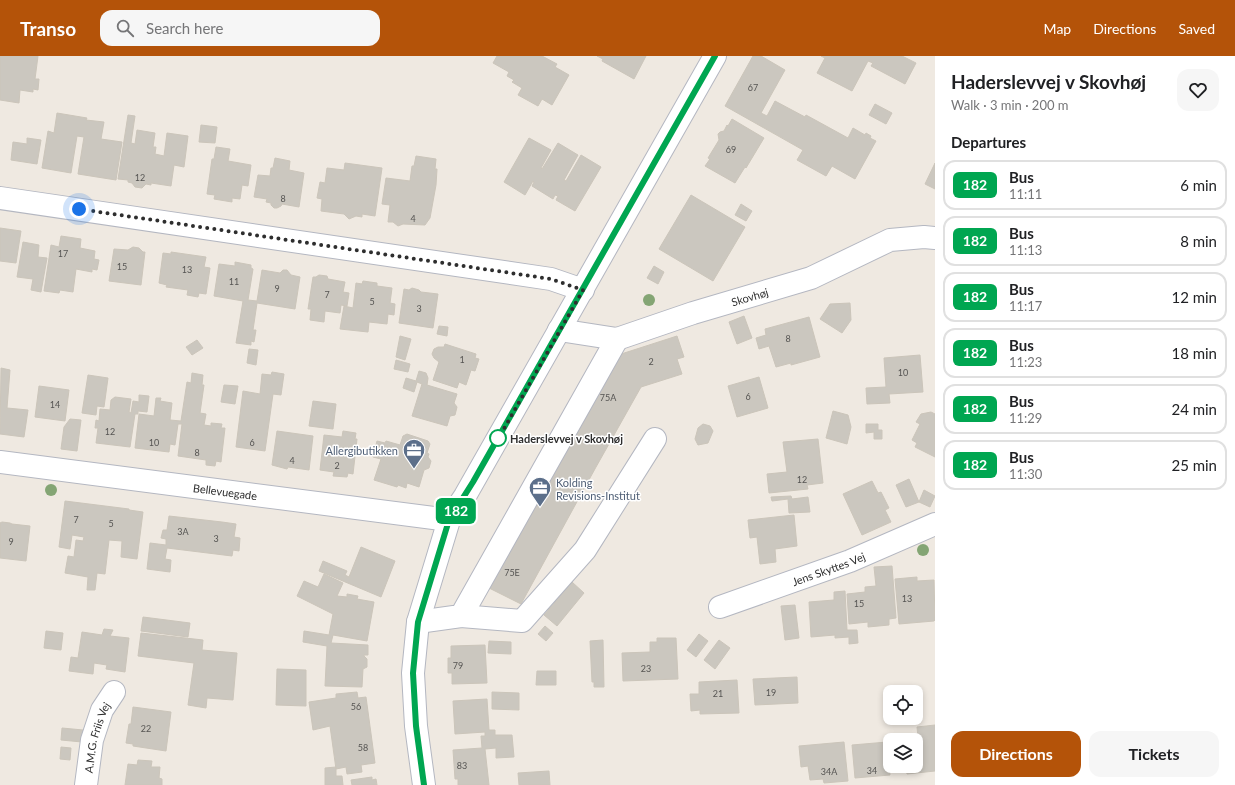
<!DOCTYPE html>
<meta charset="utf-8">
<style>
:root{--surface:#fff;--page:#f6f6f6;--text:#202124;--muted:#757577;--line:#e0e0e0;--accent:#b45309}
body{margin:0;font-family:Lato,sans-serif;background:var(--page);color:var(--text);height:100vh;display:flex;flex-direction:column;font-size:15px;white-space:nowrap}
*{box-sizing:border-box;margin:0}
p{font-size:13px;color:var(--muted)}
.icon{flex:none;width:22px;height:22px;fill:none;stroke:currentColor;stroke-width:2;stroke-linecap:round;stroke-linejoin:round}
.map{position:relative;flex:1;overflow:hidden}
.panel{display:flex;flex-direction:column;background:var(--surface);width:300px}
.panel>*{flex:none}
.badge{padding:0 8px;border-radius:6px;font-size:14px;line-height:26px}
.buttons{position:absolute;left:883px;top:629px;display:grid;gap:8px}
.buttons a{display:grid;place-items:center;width:40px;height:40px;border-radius:8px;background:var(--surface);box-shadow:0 2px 6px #0003;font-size:20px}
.you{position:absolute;width:20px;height:20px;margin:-10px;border:3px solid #fff;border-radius:50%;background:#1a73e8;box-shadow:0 0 0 6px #1a73e833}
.map>.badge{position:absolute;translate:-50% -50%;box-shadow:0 0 0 2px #fff}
h2{padding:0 16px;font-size:15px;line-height:36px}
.round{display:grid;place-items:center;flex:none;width:42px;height:42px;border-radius:12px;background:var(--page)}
.head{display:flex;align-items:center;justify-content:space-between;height:68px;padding:0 16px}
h1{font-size:19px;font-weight:700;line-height:30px}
.button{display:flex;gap:8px;margin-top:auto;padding:8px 16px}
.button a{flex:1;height:46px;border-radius:12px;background:var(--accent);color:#fff;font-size:16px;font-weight:700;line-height:46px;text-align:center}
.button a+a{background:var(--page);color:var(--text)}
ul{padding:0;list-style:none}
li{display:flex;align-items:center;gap:12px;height:50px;margin:0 8px 6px;padding:0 8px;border:2px solid var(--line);border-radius:12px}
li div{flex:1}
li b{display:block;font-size:15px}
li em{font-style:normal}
li .badge{min-width:44px;font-weight:700;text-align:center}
header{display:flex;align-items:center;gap:24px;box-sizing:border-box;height:56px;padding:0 20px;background:var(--accent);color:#fff}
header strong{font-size:19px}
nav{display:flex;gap:22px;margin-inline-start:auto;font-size:14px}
.search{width:280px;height:36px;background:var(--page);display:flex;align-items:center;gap:10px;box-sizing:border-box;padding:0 14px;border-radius:12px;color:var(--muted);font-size:15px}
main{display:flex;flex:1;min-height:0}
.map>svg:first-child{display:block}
</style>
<header>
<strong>Transo</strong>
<div class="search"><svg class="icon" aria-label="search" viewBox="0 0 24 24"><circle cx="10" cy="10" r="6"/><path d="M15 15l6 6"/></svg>Search here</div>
<nav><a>Map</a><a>Directions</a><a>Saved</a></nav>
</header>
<main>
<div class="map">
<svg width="935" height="729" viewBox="0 0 935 729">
<rect width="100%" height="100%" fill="#efe9e1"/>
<!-- building -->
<path fill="#cbc7bf" stroke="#cbc5ba" d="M0,0h38l-3,23h4l-1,11 -5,-1v3l-13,-2 -1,13 -19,-3z
M497,0h45l15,8 -2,3 14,8 -17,30 -10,-6 -4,7 -20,-11 4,-7 -10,-6 2,-2 -7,-4 2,-4 -16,-9z
M597,0h49l-12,23 -32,-18 1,-2z
M753,0h8l24,14 -24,43 6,3 8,-15 30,16 1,-2 42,23 5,-10 12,7 1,-2 5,3 -1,2 6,3 -21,38 -23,-13 -6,10 -29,-16 6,-10 -78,-44z
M821,0h81l14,7 -11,21 -34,-18 2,-3 -5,-2 -16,30 -35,-18 8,-15z
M875,48l17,9 -6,11 -17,-9z
M57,57l30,5 -1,2 18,2 -3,17 21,3 -6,38 -38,-6 6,-37 -7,-1 -6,37 -29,-5 6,-37 6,2z
M128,59l7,1 -4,27 4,1 2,-14 18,3 -2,14h3l-1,7 9,2 3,-23 21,3 -4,31 -10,-2 -3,21 -20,-3v2l-5,-1 -4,4 -7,-1 -3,-4 -4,-1v-2l-10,-1z
M732,63l32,19 -18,30 -1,-1 -10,16 -30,-17 5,-7 -2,-1 11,-18 -1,-6 2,-2 4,-1 3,-6 1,1z
M201,69l16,2 -2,16 -16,-1z
M27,82l14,2 -4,24 -26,-4 2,-18 14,2z
M529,82l22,12 -10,18 1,1 16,-26 20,12 -14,25 2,1 15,-26 20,12 -26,44 -19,-11 2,-4 -3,-1 -2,4 -21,-13 2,-4 -1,-1 -8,14 -21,-13z
M216,91l14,2 -2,12 23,4 -3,21 -6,-1 -2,14 -8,-1v4l-18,-3 1,-4 -8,-1 5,-35h2z
M416,100l20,3 -1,10h2l-1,16 -6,33 -5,7 -22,-1 -5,2 -5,-4h-5l2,-17 -8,-1 4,-26 24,3 2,-15h2z
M275,102l15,3 -1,9 15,3 -5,34 -17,-3 -1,2 -4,2h-3l-3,-3v-2l-5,-1 1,-3 -13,-2 4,-22 12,1 1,-8h2z
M345,107l37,5 -7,48 -13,-2v3l-6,-1 -7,3 -5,-5 -23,-3 1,-12 -5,-1 3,-16 5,1 2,-15 17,2z
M935,107v26l-10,-5z
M691,139l54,32 -32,54 -54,-32z
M741,148l11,7 -6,10 -11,-6z
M0,172l21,3 -5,32 -16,-2z
M61,180l20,3 -1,9 15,3 -1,8 5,1 -2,10 -5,-1v3l-16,-3 -3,23 -13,-2 -1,3 -15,-2 7,-46 8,2z
M23,186l16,3 -1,12 9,1 -6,34 -10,-2 2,-11 -16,-2z
M133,191l6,1 4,4h2l-4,33 -32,-4 5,-32 14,1z
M171,196l35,5 -2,10 6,1 -4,26 -7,-1 -1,4 -11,-2 1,-5 -22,-3 1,-2 -8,-2 4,-30 8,1z
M235,206l16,3v3l2,1 -5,31 9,1 5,-31 18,3 3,-3h4l4,5 9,2 -5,32 -38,-6 -4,27h3l-2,12 -3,-1v4l-15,-2 7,-42 -29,-5 5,-32 16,2z
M654,210l10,6 -6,12 -11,-6z
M319,219l8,1 1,3 17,3 -2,10 6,1 -2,13 -6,-1 -1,8 -15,-2 -1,11 -14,-2 1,-11h-3l5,-32h3z
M363,225l14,2v3l15,2 -2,15 5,1 -1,11 -6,-1 -1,10 -18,-2 -1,10 -28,-3 4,-23 9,2 3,-25 6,1z
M412,232l7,2 2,2 17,2 -5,34 -34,-5 5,-34 5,1z
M850,247l1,17 -9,13 -22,-14 10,-15z
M744,260l8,22 -15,6 -8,-22z
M809,261l11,40 -29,8v-2l-15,4 -7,-21 -10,3 -3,-11 10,-3 -1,-6z
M439,270l9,1 -1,9 -10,-2z
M400,280l11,3 -6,21 -9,-3z
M677,280l7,21 -7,2 5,15 -41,13 -45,80 -75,137 -34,-17 128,-231z
M197,284l6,8 -11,7 -6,-8z
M445,288l31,10 -1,4 4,1 -4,12 -4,-1 -5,15 -7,-3 -2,6 -24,-8 6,-18 -5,-4 -2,-4 2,-5 4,-2h6z
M249,293l9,1 -2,15 -9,-2z
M920,299l3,37 -34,2 1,9 -23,1 -1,-16 20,-1 -2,-29z
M396,304l14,4 -2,8 -14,-3z
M1,312l9,2 -3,38 21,2 -4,27 -24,-3z
M419,315l7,2 2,5 -1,7 30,9 -3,9 3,4 -2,8 -5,1 -3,10 -35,-10 10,-32 -5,-2 -3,10 -11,-4 3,-10 10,3z
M272,316l12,2 -3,21 -8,-1 -8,57 -29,-4 7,-56 17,3 2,-20 9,1z
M192,317l11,2 -1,10h2l-4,28 6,1 -2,11 7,1v-3l11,1 -1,4h4l-4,34 -5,-1 -1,5 -9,-1v-5l-28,-4 4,-32h-4l-3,21 -5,-1 -1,8 -34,-4 4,-34 15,2 2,-18h5l-1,3 12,2 -2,17 11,1 6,-39 4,1z
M88,319l20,3 -4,29 -7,-1 -1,9 -14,-2z
M759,321l9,31 -31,9 -9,-31z
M224,329l14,1 -3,18 -14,-2z
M39,330l30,4 -4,31 -30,-4z
M139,339l10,1 -2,16 -9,-1v3h-3l-5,33 -34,-4 2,-15h-3l1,-8 3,1 1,-12 10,1 1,-10 4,-3 16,2 -2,13 2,1 2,-12 6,1z
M313,345l23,3 -3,25 -24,-3z
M833,355l15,4 3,12 -4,17 -21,-6z
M931,356l4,2v43l-20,-10 2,-4 -5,-3 8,-16 -4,-2 5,-8z
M70,363l11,1 -4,31 -16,-2 3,-22z
M703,368l7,2 3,5 -5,12 -10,2 -3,-6 3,-11z
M866,368h12v6h4v9h-8v-7l-8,1z
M277,375l36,5 -4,34 -21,-3 -1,2 -15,-4z
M343,375l13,2 -1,6h2l-4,35 -5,-1 -1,4 -14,-1 1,-4 -14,-2 4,-35 18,2z
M407,378l21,7 2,3 -3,9 2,1 -1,3 3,4 -2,7 -5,2 -5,17 -12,-4 -1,5 -8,-3 -1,2 -23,-7 7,-21 -8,-2 4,-16 8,2 1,-2 14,4 3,-9z
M818,383l5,44 -16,2 1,4 -39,4 -2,-19 20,-2 -4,-30z
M909,423l10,23 -13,5 -10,-22z
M872,425l6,12 3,-1 8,16 -4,2 6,12 -29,13 -19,-41z
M924,434l11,6 -5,11 -11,-5z
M791,440l1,3 16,-2 2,15 -21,1 -1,-14 -16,2 -1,-4z
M65,445l64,8v1l14,2 -6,47 -16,-2 1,-16 -13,-1 -4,34 -8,-1 -2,17h-8l1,-13 -23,-4 3,-17 6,1 2,-17 7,1 1,-4 -12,-2 -2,14 -11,-2z
M794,459l3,31 -22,3 1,13 -16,2 -3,-27 -7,1 -2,-18z
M169,460l53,6 14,2 -2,13 6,1 -1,13 -6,-1 -1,6 -65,-8 -2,11 6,1 -1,12 -23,-3 3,-26 16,2v-6l-5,-1 2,-8h4z
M2,466l8,1 2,1 18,2 -4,35 -26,-3v-35z
M361,491l34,14 -14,36 -62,-26 4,-10 24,10 -2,4 4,2z
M892,510l4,52 -7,1v6l-21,2v-5l-19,2 -2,-30 18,-2v-5l11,-1 -2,-19z
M324,518l19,9 -6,13 10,1v-3l11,2 -1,3 17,3 -7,39 -34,-6 -2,8 37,2v10h-4v1l3,3v8l-4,2 -1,18 -37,-1 2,-40 -24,-4 1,-11 25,4 4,-21 -36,-18 7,-15 14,6z
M917,521v4l17,-1 1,40 -1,1 -35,3 -4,-45z
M572,526l12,11 -27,33 -13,-11z
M845,535l2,39h10l1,13 -9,1v-7l-14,1v-3l-24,2 -2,-35 25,-2v-8z
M795,549l4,33 -14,2 -4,-34z
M143,561l47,6 -2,14 -47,-6z
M545,570l8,7 -7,8 -8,-7z
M104,573l9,1 -3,6 19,2 -4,34 -19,-3 1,-4 -13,-2 -1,11 -24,-3 2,-14 7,1 4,-26 20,3z
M46,575l17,2 -2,17 -17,-2z
M141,577l62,7 -1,10 35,3 -4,47 -26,-2 -1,10 -18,-3 6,-42 -56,-7z
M699,578l9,7 -12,16 -9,-7z
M657,582h19l2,41 -55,2 -1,-28 28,-1v-10h7z
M603,584l1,47h-10v-5h-2l-2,-41z
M719,584l11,8 -15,21 -11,-9z
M489,585l22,1v12l-23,-1z
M485,589l2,38 -35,1v-11h-4v-15h3v-12z
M277,613l29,1v36l-30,-1z
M537,615h19v14h-20z
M797,621l1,26 -43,2 -2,-26z
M737,624l2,33 -39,1v-4l-9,1 -1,-17h9v-12z
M357,636l1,6 8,-1 9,66 -14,2 1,7 -15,2 -1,-7 -10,2 -6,-43 -17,4 -4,-28 27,-4v-4z
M492,636l27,1v17l-27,-1z
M487,643l2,31h6v5h17l2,22 -18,1v-10l-11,1 4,36h-31v-6h-3l-2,-29 29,-2 -1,-12h4v-4l-30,2 -2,-33z
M133,651l38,5 -5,39 -33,-5v-2l-7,-1 3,-19h2z
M935,669v46l-28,3 -1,-8h10v-18h3l-2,-21z
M62,672l21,2 -1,12 -21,-2z
M844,686l4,39 -24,2 -1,-4 -13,1 -2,-14 -7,1 -2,-21z
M887,686l3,33 -35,3 -3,-33z
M61,691l10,1 -1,12 -10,-1z
M138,704l14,1 -1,6h9l-1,11 3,1v6h-37l3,-21 9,1z
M336,711v9h6l1,9h-18v-17z
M549,715l1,14h-31l-1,-12z
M372,721v3l4,-1 1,6h-25l-1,-5z"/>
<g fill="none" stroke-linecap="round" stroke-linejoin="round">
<!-- minor casing -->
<g stroke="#b4b7c1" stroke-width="24">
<g id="minor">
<path d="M0,142l551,81 32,11"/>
<path id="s1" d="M559,274l58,9 76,-26 118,-35 79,-38 34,-3 11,1"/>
<path id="s2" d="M0,406l449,58"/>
<path id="s3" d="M720,551l130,-46 85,-37"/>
<path d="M461,560l61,5 63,-71 70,-111"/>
<path d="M418,566l43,-6 156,-277"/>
<path id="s4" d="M86,729l6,-45 10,-30 12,-18"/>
<path d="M424,729l-8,-59 -3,-53 5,-51 31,-102 16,-24 250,-440"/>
</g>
</g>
<!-- minor -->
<use href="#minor" stroke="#fff" stroke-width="22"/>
</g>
<!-- trees -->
<g fill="#84a574">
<circle cx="649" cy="244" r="6"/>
<circle cx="51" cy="434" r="6"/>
<circle cx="923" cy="494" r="6"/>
</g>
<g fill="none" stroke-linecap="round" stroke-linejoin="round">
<!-- line casing -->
<g stroke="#fff" stroke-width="9">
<path id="line" d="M424,729l-8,-59 -3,-53 5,-51 31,-102 24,-38 242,-426"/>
</g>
<!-- line -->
<use href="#line" stroke="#00a651" stroke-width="6"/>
<!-- walk -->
<path stroke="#2e2e2e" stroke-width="4" stroke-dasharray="0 7.2" d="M79,153l472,70 32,11 -86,151 1,-3"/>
</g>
<!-- icons -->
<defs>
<g id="office-pin" transform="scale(1.15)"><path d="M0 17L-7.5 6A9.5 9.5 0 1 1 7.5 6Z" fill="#5c6f8a" stroke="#fff"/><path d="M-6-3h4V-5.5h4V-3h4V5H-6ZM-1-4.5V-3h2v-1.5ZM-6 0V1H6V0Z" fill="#fff"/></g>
</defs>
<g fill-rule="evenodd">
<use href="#office-pin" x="414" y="394"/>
<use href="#office-pin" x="540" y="432"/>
</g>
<!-- markers -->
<circle fill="#fff" stroke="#00a651" stroke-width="2" cx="498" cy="382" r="8"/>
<g text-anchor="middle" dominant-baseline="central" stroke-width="3" stroke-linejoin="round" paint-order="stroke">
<!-- number labels -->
<g font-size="9" fill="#555452">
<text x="753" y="31">67</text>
<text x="731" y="93">69</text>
<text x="140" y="121">12</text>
<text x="283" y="142">8</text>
<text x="413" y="162">4</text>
<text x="63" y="197">17</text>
<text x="122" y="210">15</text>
<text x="187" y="213">13</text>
<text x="234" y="225">11</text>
<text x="277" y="232">9</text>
<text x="327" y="238">7</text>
<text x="372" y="245">5</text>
<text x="419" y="252">3</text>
<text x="788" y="282">8</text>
<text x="462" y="303">1</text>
<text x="651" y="305">2</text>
<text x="903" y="316">10</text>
<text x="748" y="340">6</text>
<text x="608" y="341">75A</text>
<text x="55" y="348">14</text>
<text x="110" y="375">12</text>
<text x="154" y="386">10</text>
<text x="252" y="386">6</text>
<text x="197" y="396">8</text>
<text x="292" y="404">4</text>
<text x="337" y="409">2</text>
<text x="802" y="423">12</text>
<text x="76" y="463">7</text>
<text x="111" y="467">5</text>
<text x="183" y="475">3A</text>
<text x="216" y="482">3</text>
<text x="11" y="485">9</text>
<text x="512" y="516">75E</text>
<text x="907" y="542">13</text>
<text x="859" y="547">15</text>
<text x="458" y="609">79</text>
<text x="646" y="612">23</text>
<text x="771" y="636">19</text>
<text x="718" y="637">21</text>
<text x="356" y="650">56</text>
<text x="146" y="672">22</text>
<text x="363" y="691">58</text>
<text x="462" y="709">83</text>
<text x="872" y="714">34</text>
<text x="829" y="715">34A</text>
</g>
<!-- street labels -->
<g font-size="11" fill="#2e2e2e" stroke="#fff">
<text stroke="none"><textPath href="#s1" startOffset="198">Skovhøj</textPath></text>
<text stroke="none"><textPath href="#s2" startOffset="227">Bellevuegade</textPath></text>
<text stroke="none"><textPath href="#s3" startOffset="115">Jens Skyttes Vej</textPath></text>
<text stroke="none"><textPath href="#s4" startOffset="49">A.M.G. Friis Vej</textPath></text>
</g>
<!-- stop labels -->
<g font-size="11" font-weight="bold" fill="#2e2e2e" stroke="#fff" text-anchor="start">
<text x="510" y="382">Haderslevvej v Skovhøj</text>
</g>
<!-- service labels -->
<g font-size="11" fill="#4e5e75" stroke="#fff" text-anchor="end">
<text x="398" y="394">Allergibutikken</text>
<text x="556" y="426" text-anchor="start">Kolding<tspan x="556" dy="13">Revisions-Institut</tspan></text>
</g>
</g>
</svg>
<div class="buttons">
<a><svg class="icon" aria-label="locate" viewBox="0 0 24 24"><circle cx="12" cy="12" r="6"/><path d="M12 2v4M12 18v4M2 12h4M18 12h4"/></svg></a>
<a><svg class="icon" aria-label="layers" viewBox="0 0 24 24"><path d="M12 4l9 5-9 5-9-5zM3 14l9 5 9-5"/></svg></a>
</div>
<div class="you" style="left:79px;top:153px"></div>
<b class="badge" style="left:456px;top:455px;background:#00a651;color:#fff">182</b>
</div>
<section class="panel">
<div class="head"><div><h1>Haderslevvej v Skovhøj</h1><p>Walk · 3 min · 200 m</p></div><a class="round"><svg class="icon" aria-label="heart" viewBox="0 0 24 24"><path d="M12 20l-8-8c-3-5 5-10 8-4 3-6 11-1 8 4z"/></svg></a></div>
<h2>Departures</h2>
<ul>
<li><span class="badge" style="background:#00a651;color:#fff">182</span><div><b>Bus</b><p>11:11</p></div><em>6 min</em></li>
<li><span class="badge" style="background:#00a651;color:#fff">182</span><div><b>Bus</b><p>11:13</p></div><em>8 min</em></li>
<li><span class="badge" style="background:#00a651;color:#fff">182</span><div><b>Bus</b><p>11:17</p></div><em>12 min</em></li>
<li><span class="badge" style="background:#00a651;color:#fff">182</span><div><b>Bus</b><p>11:23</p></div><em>18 min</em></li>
<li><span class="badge" style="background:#00a651;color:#fff">182</span><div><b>Bus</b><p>11:29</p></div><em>24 min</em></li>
<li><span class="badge" style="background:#00a651;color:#fff">182</span><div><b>Bus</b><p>11:30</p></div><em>25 min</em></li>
</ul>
<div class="button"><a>Directions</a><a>Tickets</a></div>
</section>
</main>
